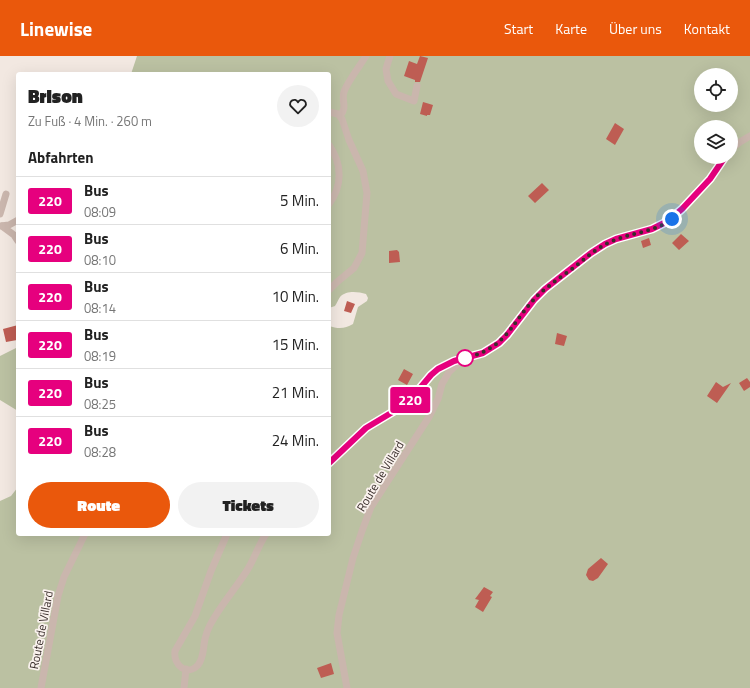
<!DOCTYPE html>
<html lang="de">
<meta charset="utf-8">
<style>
:root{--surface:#fff;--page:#f2f2f2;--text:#222;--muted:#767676;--line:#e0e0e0;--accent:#ea580c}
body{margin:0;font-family:"Titillium Web",sans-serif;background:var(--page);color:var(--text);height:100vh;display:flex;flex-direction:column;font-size:15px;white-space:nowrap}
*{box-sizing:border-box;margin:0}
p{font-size:13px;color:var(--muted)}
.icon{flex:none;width:22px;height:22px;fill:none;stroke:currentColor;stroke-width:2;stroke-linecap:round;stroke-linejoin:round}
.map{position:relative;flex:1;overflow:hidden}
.drawer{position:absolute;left:16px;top:16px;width:315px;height:464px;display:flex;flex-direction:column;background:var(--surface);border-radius:4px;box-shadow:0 4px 16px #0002}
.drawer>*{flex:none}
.badge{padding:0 8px;border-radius:3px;font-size:14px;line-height:26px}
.fabs{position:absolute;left:694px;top:12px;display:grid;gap:8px}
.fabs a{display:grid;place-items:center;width:44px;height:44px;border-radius:50%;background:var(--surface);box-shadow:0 4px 16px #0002;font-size:20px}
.you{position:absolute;width:20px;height:20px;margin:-10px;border:3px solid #fff;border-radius:50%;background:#1a73e8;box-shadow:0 0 0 6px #1a73e833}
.map>.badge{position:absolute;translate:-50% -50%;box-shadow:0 0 0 2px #fff}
h2{padding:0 12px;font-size:15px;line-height:36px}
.round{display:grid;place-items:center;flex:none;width:42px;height:42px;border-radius:21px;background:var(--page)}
.head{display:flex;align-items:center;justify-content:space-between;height:68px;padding:0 12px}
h1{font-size:19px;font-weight:800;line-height:30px}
.button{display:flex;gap:8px;margin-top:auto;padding:8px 12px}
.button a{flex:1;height:46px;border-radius:24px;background:var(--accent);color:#fff;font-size:16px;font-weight:800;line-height:46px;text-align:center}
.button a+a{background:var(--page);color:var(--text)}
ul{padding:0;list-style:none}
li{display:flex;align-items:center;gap:12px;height:48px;padding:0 12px;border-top:1px solid var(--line)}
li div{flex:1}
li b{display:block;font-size:15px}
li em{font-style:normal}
li .badge{min-width:44px;font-weight:700;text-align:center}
header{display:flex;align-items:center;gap:24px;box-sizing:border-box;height:56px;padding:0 20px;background:var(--accent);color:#fff}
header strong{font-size:19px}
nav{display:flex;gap:22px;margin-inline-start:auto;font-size:14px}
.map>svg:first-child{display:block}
</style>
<header>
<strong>Linewise</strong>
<nav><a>Start</a><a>Karte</a><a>Über uns</a><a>Kontakt</a></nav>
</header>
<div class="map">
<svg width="750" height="632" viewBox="0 0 750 632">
<rect width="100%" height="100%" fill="#f2e8e1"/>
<!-- green -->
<path fill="#bbc1a2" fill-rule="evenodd" d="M137,0h613v632h-750v-187l11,-5 7,-9v47h311v-208c9,3 16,3 24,-2l5,-17 9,-6 1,-3 -2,-4c-8,-2 -19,-4 -26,3 -2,3 -3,6 -5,9l-6,2v-234h-198zM701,19h30v30h-30zM701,71h30v30h-30z
M18,291v64l-18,-11v-44z"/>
<!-- building -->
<path fill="#be5d53" d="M420,0l8,2 -8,24h-5v-2l-11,-4 5,-15 8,3z
M423,46l10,3 -3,10h-3v1l-7,-2z
M615,67l9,6 -9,16 -9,-6z
M542,127l7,7 -14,13 -7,-7z
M681,178l8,7 -10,9 -7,-7z
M649,182l2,7 -8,3 -2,-7z
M397,194l2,2 1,10 -11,1v-12z
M347,245l8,3 -4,9 -7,-2z
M18,269v11h-2l1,4 -11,2 -3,-13z
M557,277l10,3 -3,10 -9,-2z
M404,313l9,5 -6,11 -9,-5z
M747,322l3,4v5l-6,4 -5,-8z
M716,326l7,5 8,-4 -14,20 -10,-7z
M601,502l7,6 -10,14 -5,3 -4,-1 -3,-5 2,-6z
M484,531l9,5 -3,4 2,1 -9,15 -8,-5 4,-7 -4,-1z
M331,607l3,11 -13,4 -4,-10z"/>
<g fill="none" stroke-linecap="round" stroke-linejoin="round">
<!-- minor -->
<path stroke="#cab6ad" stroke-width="7" d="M390,0l-4,13 2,12 8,13 18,7 3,-15
M329,56l9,2 4,5 7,21 14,31 4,22 -5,60 -8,15 -17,14 -8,8
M340,60c8,-10 1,-14 4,-24 2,-8 17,-28 22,-36
M329,89c13,18 14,41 0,59
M731,93l9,-7 10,-6
M0,158l6,-20
M0,170l9,-1 9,-5
M2,170l12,9 4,6
M329,407l37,-35 35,-21 10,-8 20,-24 7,-6 16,-8 29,-8 16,-10 8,-8 27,-36 57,-46 14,-9 11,-5 36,-10 20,-10 38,-40 15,-22
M227,478l-16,37 -16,45 -20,35c-2,14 12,26 23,14 6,-7 5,-17 7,-26 1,-5 3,-10 5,-14 10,-19 25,-36 36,-53 8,-12 12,-26 20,-38
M41,632l17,-92 6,-19 21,-43
M184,632l2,-19
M347,632l-10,-55 2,-18 14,-57 9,-27 9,-24 58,-90 9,-18 4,-15 7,-12 14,-13"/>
</g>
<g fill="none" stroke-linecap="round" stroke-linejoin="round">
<!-- line casing -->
<g stroke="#fff" stroke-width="9">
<path id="line" d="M329,407l37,-35 35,-21 9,-7 21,-25 7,-6 16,-8 29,-8 16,-10 8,-8 27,-35 11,-11 46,-36 14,-9 11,-5 36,-10 16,-8 14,-12 28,-30 15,-22"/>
</g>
<!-- line -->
<use href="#line" stroke="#e6007e" stroke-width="6"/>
<!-- walk -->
<path stroke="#392e2b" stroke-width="4" stroke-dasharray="0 7.2" d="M465,302h-1c48,-10 48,-42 81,-69 9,-7 18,-14 27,-20 14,-11 26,-23 43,-29 19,-8 40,-8 57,-21"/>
</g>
<!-- markers -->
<circle fill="#fff" stroke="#e6007e" stroke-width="2" cx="465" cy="302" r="8"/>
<g text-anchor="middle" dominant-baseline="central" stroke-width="3.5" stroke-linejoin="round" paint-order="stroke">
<!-- street labels -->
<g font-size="12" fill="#392e2b" stroke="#faf2ee">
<text transform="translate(380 420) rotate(-59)">Route de Villard</text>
<text transform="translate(41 574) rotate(-79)">Route de Villard</text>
</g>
</g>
</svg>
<div class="fabs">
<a><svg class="icon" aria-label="locate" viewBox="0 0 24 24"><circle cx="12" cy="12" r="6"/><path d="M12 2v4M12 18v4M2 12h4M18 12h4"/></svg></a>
<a><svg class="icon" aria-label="layers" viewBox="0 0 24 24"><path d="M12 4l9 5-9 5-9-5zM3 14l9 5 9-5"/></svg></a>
</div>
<div class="you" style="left:672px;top:163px"></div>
<b class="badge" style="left:410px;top:344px;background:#e6007e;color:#fff">220</b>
<section class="drawer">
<div class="head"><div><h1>Brison</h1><p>Zu Fuß · 4 Min. · 260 m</p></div><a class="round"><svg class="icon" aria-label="heart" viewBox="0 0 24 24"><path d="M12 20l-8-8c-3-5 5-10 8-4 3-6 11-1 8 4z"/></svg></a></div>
<h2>Abfahrten</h2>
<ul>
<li><span class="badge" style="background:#e6007e;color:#fff">220</span><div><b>Bus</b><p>08:09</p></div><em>5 Min.</em></li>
<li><span class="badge" style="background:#e6007e;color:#fff">220</span><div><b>Bus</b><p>08:10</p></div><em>6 Min.</em></li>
<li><span class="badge" style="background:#e6007e;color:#fff">220</span><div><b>Bus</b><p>08:14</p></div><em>10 Min.</em></li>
<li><span class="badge" style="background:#e6007e;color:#fff">220</span><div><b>Bus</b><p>08:19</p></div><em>15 Min.</em></li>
<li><span class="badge" style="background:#e6007e;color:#fff">220</span><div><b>Bus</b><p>08:25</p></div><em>21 Min.</em></li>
<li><span class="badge" style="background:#e6007e;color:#fff">220</span><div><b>Bus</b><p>08:28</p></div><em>24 Min.</em></li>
</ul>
<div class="button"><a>Route</a><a>Tickets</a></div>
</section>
</div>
